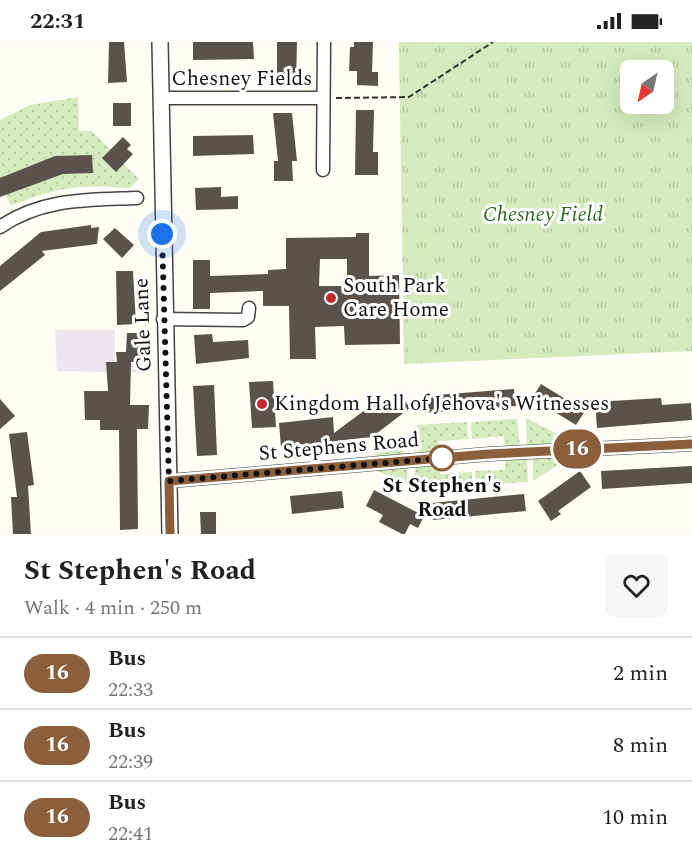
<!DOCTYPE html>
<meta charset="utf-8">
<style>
:root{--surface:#fff;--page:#f6f6f6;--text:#222;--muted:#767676;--line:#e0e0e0}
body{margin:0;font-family:Spectral,serif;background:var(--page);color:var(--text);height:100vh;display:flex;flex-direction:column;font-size:22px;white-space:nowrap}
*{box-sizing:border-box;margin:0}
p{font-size:20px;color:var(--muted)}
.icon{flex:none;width:33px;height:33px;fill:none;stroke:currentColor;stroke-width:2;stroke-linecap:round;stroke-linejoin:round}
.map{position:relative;height:492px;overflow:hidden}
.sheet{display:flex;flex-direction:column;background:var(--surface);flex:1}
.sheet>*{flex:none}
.badge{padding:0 12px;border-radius:20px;font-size:21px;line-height:39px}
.needle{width:39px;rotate:214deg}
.buttons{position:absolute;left:620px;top:18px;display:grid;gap:12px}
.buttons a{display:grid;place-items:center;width:54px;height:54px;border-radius:9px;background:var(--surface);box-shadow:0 6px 24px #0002;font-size:30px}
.you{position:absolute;width:30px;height:30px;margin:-15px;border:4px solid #fff;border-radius:50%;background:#1a73e8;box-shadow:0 0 0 9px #1a73e833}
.map>.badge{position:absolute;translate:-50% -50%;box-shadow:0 0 0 3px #fff}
.round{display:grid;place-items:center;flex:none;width:63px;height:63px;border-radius:9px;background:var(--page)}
.head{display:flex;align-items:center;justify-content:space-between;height:102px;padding:0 24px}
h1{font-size:28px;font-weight:700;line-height:45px}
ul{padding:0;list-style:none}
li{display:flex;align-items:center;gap:18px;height:72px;padding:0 24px;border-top:2px solid var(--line)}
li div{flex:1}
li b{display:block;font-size:22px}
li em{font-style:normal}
li .badge{min-width:66px;font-weight:700;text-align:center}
.status{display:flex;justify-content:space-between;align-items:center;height:42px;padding:0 30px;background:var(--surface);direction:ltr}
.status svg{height:16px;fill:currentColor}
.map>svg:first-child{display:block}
</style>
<div class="status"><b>22:31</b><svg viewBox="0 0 49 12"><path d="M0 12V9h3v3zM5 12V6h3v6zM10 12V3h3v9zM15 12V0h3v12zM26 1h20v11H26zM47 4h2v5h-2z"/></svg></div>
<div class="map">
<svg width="692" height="492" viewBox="0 0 692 492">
<defs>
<pattern id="grass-dots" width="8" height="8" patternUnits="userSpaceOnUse" patternTransform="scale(1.5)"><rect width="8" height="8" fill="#d5ebbd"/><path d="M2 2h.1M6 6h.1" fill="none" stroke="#b6c8a1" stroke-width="1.8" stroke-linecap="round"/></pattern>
<pattern id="park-tufts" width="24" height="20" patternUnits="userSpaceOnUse" patternTransform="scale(1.5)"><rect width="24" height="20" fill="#d5ebbd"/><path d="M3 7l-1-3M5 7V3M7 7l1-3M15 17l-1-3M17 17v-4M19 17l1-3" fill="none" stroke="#b6c8a1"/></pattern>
</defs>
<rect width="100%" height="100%" fill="#fffdf5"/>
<!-- industrial -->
<path fill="#eee6ef" d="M55,288h60v33h34l-1,10 -91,-2z"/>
<!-- grass -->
<path fill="url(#grass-dots)" d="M78,55l1,34h13l47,48 -9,9c-47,-4 -76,-1 -119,18l-11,-22v-64l30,-15z
M526,376l45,23 6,3 -50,2z
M517,377l3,28 -15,1 -1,-12 -32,3 -1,-17z
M467,380l1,17 -30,2v12l-19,1 -2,-29z
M394,398l12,15 -35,3z
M573,413l-40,26v-24z
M527,415l1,25 -52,3 -1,-14 30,-1v-12z
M439,421l1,11 32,-2v13l-52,4 -7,-3 3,-21z
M407,424l1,17 -36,-14z"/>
<!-- park -->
<path fill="url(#park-tufts)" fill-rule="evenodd" d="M399,0h293v309l-288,13zM663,28v34h-33v-34z"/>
<!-- building -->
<path fill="#5a524d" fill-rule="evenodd" d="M109,0h15l3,40 -19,1z
M193,0h60l1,17 -61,1z
M277,0h20l-1,42 -19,-1z
M354,0h19l-1,30h6v14l-21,-1v-14h-8l1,-24h4z
M113,61h18v23h-18z
M356,68h18l-1,42h5v23h-23z
M273,71h19l5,48h-5l1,20h-19v-20h4z
M253,93l1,19 -61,2v-20z
M123,95l8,8 -4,4 6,5 -17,18 -14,-14z
M92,113l1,18 -30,1 -63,23v-19l55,-22z
M221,145v10l17,-1v13l-42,1 -1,-22z
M91,183v3l8,-1 -2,17 -55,7 3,4 -45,36v-25l41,-34z
M115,186l19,17 -12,13 -19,-19z
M356,191h13v43l30,-1 1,69 -55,1 -1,-19 -29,1 1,32h-26l-1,-53h-26v-15l-53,2v16h-17v-49h17v16l58,-2v-4l18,-1v-31l70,-1zM320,217h27v27h-28z
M116,229h17l3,53 -19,1z
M127,291h21l1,29h-18l-1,43h19l-1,24h-11l1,100 -18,1 -1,-100h-19v-10h-15l-1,-29h24l-2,-29h11l-1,-10h10z
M212,292l1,8 35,-2 1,18 -53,6 -2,-29z
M273,339l3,46 -24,1 -3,-46z
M541,342l44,27 -9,14 -44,-27z
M214,343l3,70 -20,1 -4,-70z
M514,347l2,17 -92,7 -1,-17z
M399,351l11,15 -38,29 -91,10 -2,-24 54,-6 1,16 35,-26 -2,-2 9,-7 6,7z
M661,356l1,7 29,-2 1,17 -95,8 -2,-26z
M0,357l15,17 -15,13z
M27,390l7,53 -6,1 3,48h-18l-2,-37h6l-8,-63z
M692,424v17l-90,6 -1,-18z
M580,429l11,16 -33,24 3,3 -10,7 -13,-20z
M374,448l50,26 -6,12 -8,-4 -5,10h-3l-23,-12 4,-7 -17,-9z
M342,449l2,17 -52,6 -2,-18z
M524,452l2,17 -93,9 -1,-17z
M200,470h16v22h-15z"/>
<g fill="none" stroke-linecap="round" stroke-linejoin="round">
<!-- minor casing -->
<g stroke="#444" stroke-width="15">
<path id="minor" d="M161,56h162
M323,128l1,-128
M0,185c42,-29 88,-27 137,-29
M163,277l80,1 5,-3 1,-9
M169,439l320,-27 203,-10"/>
</g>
<!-- tertiary casing -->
<g stroke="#444" stroke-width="18">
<path id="tertiary" d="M160,0l10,492"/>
</g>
<!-- path -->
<path stroke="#333" stroke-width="2" stroke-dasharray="6 3" stroke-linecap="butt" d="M336,56l73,-1 84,-55"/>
<!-- minor -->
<use href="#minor" stroke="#fff" stroke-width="12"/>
<!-- tertiary -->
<use href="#tertiary" stroke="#fff" stroke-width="15"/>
</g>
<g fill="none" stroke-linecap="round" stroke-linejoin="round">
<!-- line casing -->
<g stroke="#fff" stroke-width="14">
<path id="line" d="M170,492l-1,-53 320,-27 203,-10"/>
</g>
<!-- line -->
<use href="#line" stroke="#8b5e3c" stroke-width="9"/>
<!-- walk -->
<path stroke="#111" stroke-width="6" stroke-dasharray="0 10.8" d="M162,192l7,247 275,-23h-2"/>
</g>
<!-- markers -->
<g fill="#c4262e" stroke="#fff" stroke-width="2">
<circle cx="331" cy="256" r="6"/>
<circle cx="262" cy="362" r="6"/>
</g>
<circle fill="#fff" stroke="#8b5e3c" stroke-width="3" cx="442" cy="416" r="12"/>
<g text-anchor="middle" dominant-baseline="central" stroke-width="6" stroke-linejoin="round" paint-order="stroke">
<!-- street labels -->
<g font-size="21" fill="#111" stroke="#fff">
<text x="242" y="37">Chesney Fields</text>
<text transform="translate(143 283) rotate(-92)">Gale Lane</text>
<text transform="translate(339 405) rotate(-5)">St Stephens Road</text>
</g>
<!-- park labels -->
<g font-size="21" font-style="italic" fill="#2f6b1f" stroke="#fff">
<text x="543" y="173">Chesney Field</text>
</g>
<!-- poi labels -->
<g font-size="21" fill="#111" stroke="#fff" text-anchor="start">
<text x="343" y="244">South Park<tspan x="343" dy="24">Care Home</tspan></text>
<text x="274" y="362">Kingdom Hall of Jehova's Witnesses</text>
</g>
<!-- stop labels -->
<g font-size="21" font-weight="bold" fill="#111" stroke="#fff">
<text x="442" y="444">St Stephen's<tspan x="442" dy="24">Road</tspan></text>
</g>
</g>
</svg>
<div class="buttons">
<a><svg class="needle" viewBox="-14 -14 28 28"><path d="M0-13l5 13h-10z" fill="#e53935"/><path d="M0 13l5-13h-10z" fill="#767676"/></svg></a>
</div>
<div class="you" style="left:162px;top:192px"></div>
<b class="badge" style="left:577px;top:407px;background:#8b5e3c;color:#fff">16</b>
</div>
<section class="sheet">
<div class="head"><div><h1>St Stephen's Road</h1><p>Walk · 4 min · 250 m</p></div><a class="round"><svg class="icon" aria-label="heart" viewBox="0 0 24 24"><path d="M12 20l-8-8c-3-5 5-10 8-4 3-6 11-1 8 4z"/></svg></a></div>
<ul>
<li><span class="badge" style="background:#8b5e3c;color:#fff">16</span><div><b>Bus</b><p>22:33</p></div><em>2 min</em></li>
<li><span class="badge" style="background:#8b5e3c;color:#fff">16</span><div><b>Bus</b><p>22:39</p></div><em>8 min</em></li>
<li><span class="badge" style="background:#8b5e3c;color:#fff">16</span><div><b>Bus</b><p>22:41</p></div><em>10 min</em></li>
</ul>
</section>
